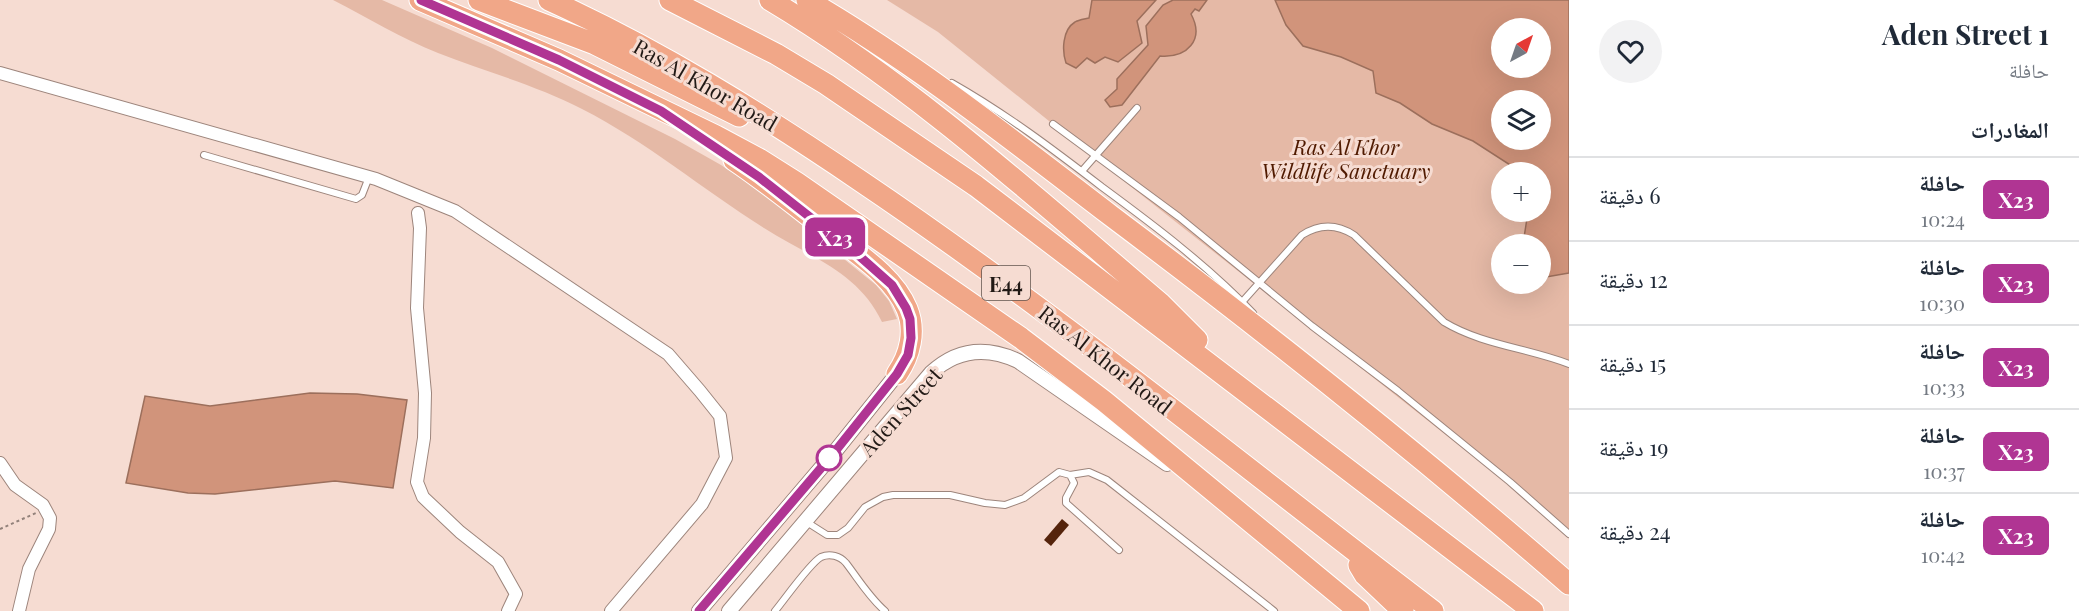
<!DOCTYPE html>
<html lang="ar">
<meta charset="utf-8">
<style>
:root{--surface:#fff;--page:#f2f2f3;--text:#1f2937;--muted:#747a83;--line:#e0e1e3}
body{margin:0;font-family:"Playfair Display","Noto Naskh Arabic",serif;background:var(--page);color:var(--text);direction:rtl;height:100vh;display:flex;flex-direction:column;font-size:22px;white-space:nowrap}
*{box-sizing:border-box;margin:0}
p{font-size:20px;color:var(--muted)}
.icon{flex:none;width:33px;height:33px;fill:none;stroke:currentColor;stroke-width:2;stroke-linecap:round;stroke-linejoin:round}
.map{position:relative;flex:1;overflow:hidden;direction:ltr}
.sheet{display:flex;flex-direction:column;background:var(--surface);width:510px}
.sheet>*{flex:none}
.badge{padding:0 12px;border-radius:9px;font-size:21px;line-height:39px}
.needle{width:39px;rotate:40deg}
.buttons{position:absolute;left:1491px;top:18px;display:grid;gap:12px}
.buttons a{display:grid;place-items:center;width:60px;height:60px;border-radius:50%;background:var(--surface);box-shadow:0 6px 24px #0002;font-size:30px}
.map>.badge{position:absolute;translate:-50% -50%;box-shadow:0 0 0 3px #fff}
h2{padding:0 30px;font-size:22px;line-height:54px}
.round{display:grid;place-items:center;flex:none;width:63px;height:63px;border-radius:32px;background:var(--page)}
.headline{display:flex;align-items:center;justify-content:space-between;height:102px;padding:0 30px}
h1{font-size:28px;font-weight:700;line-height:45px}
ul{padding:0;list-style:none}
li{display:flex;align-items:center;gap:18px;height:84px;padding:0 30px;border-top:2px solid var(--line)}
li div{flex:1}
li b{display:block;font-size:22px}
li em{font-style:normal}
li .badge{min-width:66px;font-weight:700;text-align:center}
main{display:flex;flex:1;min-height:0}
.map>svg:first-child{display:block}
</style>
<main>
<section class="sheet">
<div class="headline"><div><h1>Aden Street 1</h1><p>حافلة</p></div><a class="round"><svg class="icon" aria-label="heart" viewBox="0 0 24 24"><path d="M12 20l-8-8c-3-5 5-10 8-4 3-6 11-1 8 4z"/></svg></a></div>
<h2>المغادرات</h2>
<ul>
<li><span class="badge" style="background:#b03593;color:#fff">X23</span><div><b>حافلة</b><p>10:24</p></div><em>6 دقيقة</em></li>
<li><span class="badge" style="background:#b03593;color:#fff">X23</span><div><b>حافلة</b><p>10:30</p></div><em>12 دقيقة</em></li>
<li><span class="badge" style="background:#b03593;color:#fff">X23</span><div><b>حافلة</b><p>10:33</p></div><em>15 دقيقة</em></li>
<li><span class="badge" style="background:#b03593;color:#fff">X23</span><div><b>حافلة</b><p>10:37</p></div><em>19 دقيقة</em></li>
<li><span class="badge" style="background:#b03593;color:#fff">X23</span><div><b>حافلة</b><p>10:42</p></div><em>24 دقيقة</em></li>
</ul>
</section>
<div class="map">
<svg width="1569" height="611" viewBox="0 0 1569 611">
<rect width="100%" height="100%" fill="#f6dcd2"/>
<!-- green -->
<path fill="#e5b9a6" fill-rule="evenodd" d="M333,0h49l110,48 183,91 46,26 43,29 112,91 13,16 8,18 -15,3c-24,-51 -73,-65 -118,-94 -62,-39 -117,-86 -182,-119 -46,-24 -96,-37 -144,-56 -37,-15 -70,-35 -105,-53z
M887,0h682v532l-454,-358 -177,-142zM1502,28h38v40h-38zM1502,100h38v40h-38zM1502,172h38v40h-38zM1502,244h38v40h-38z"/>
<!-- water -->
<path fill="#d1947b" stroke="#9c6f5c" stroke-width="1.5" fill-rule="evenodd" d="M1092,0h64l-19,21 5,22 -24,19 -13,-5 -10,6 -8,-5 -11,10 -10,-5c-4,-12 -4,-33 9,-41 3,-2 10,-3 14,-4z
M1173,0h34l-8,11 -4,-2 -4,5c14,26 -4,44 -31,42l-38,49 -12,2 -5,-7 12,-11v-10l31,-34 -2,-19 17,-21z
M1275,0h294v273l-23,4 -5,-2 -1,-31h-17l5,-32h12v-40h-19l-48,-31 -41,-17 -32,-21 -24,-10 -3,-22 -32,-14 -38,-11 -17,-21zM1540,28v40h-38v-40zM1540,100v40h-38v-40z
M310,393l47,1 50,6 -14,88 -58,-7 -120,13 -27,-1 -62,-10 19,-87 65,10z"/>
<!-- building -->
<path fill="#55240c" d="M1062,519l7,6 -18,21 -7,-6z"/>
<g fill="none" stroke-linecap="round" stroke-linejoin="round">
<!-- service casing -->
<g stroke="#9d857c" stroke-width="8">
<path id="service" d="M952,83c53,30 102,67 150,104 53,39 106,79 151,126
M1053,124l126,93 133,109 86,65 112,91 59,52
M204,155l152,44 6,-4 7,-18
M1082,171l55,-63
M1243,301l59,-66c17,-11 35,-11 52,0l90,87c38,23 84,26 125,42
M1070,475l19,-3 18,8 167,131
M805,521l22,14h11l10,-7 17,-21 18,-10 10,-2h57l35,8 20,2 19,-7 35,-26 11,3 4,8 -8,15v5l53,47
M775,611c10,-12 35,-48 46,-54 9,-4 19,-1 25,6 13,17 23,34 39,48"/>
</g>
<!-- minor casing -->
<g stroke="#9d857c" stroke-width="14">
<path id="minor" d="M0,73l376,106 79,32 213,143 32,37 20,25 6,42 -24,46 -91,107
M418,213l2,15 -3,80 8,85 -1,45 -7,44 6,15 37,35 38,30 18,32 -8,17
M0,463l15,22 28,20 7,13 -1,11 -20,40 -10,42"/>
</g>
<!-- tertiary casing -->
<g stroke="#9d857c" stroke-width="16">
<path id="tertiary" d="M699,611l134,-157 64,-80
M729,611l202,-238c26,-24 55,-27 87,-12l149,103"/>
</g>
<!-- motorway casing -->
<g stroke="#fff" stroke-width="23">
<path id="motorway" d="M420,0l139,60 157,76 43,23 38,24 224,155 83,63 255,210
M479,0l116,44 144,72
M549,0c110,50 213,114 313,182 197,133 382,285 571,429
M670,0l106,54 50,30 150,102 557,425
M770,0c142,85 264,196 390,303l37,37
M807,0c107,62 205,140 303,215 157,118 311,240 459,369
M734,160c34,23 66,49 99,75 26,20 61,42 74,74 9,22 3,46 -10,65
M1359,565l6,10 38,36"/>
</g>
<!-- path -->
<path stroke="#92817a" stroke-width="2" stroke-dasharray="3 3" stroke-linecap="butt" d="M0,529l36,-16"/>
<!-- service -->
<use href="#service" stroke="#fff" stroke-width="6"/>
<!-- minor -->
<use href="#minor" stroke="#fff" stroke-width="12"/>
<!-- tertiary -->
<use href="#tertiary" stroke="#fff" stroke-width="14"/>
<!-- motorway -->
<use href="#motorway" stroke="#f1a788" stroke-width="21"/>
</g>
<g fill="none" stroke-linecap="round" stroke-linejoin="round">
<!-- line casing -->
<g stroke="#fff" stroke-width="14">
<path id="line" d="M421,0l138,60 102,51 98,66 98,77 35,31 14,23 4,11 1,19 -3,17 -11,19 -64,80 -134,157"/>
</g>
<!-- line -->
<use href="#line" stroke="#b03593" stroke-width="9"/>
</g>
<!-- markers -->
<circle fill="#fff" stroke="#b03593" stroke-width="3" cx="829" cy="458" r="12"/>
<g text-anchor="middle" dominant-baseline="central" stroke-width="6" stroke-linejoin="round" paint-order="stroke">
<!-- shield labels -->
<rect fill="#f6dcd2" stroke="#61544e" stroke-width="1.5" x="982" y="266" width="48" height="34" rx="4.5"/>
<g font-size="20" font-weight="bold" fill="#211915">
<text x="1006" y="283">E44</text>
</g>
<!-- street labels -->
<g font-size="21" fill="#211915" stroke="#f6dcd2">
<text transform="translate(706 84) rotate(30)">Ras Al Khor Road</text>
<text transform="translate(1106 359) rotate(38)">Ras Al Khor Road</text>
<text transform="translate(900 411) rotate(-48)">Aden Street</text>
</g>
<!-- park labels -->
<g font-size="21" font-style="italic" fill="#501a00" stroke="#f6dcd2">
<text x="1346" y="146">Ras Al Khor<tspan x="1346" dy="24">Wildlife Sanctuary</tspan></text>
</g>
</g>
</svg>
<div class="buttons">
<a><svg class="needle" viewBox="-14 -14 28 28"><path d="M0-13l5 13h-10z" fill="#e53935"/><path d="M0 13l5-13h-10z" fill="#747a83"/></svg></a>
<a><svg class="icon" aria-label="layers" viewBox="0 0 24 24"><path d="M12 4l9 5-9 5-9-5zM3 14l9 5 9-5"/></svg></a>
<a>+</a>
<a>−</a>
</div>
<b class="badge" style="left:835px;top:237px;background:#b03593;color:#fff">X23</b>
</div>
</main>
